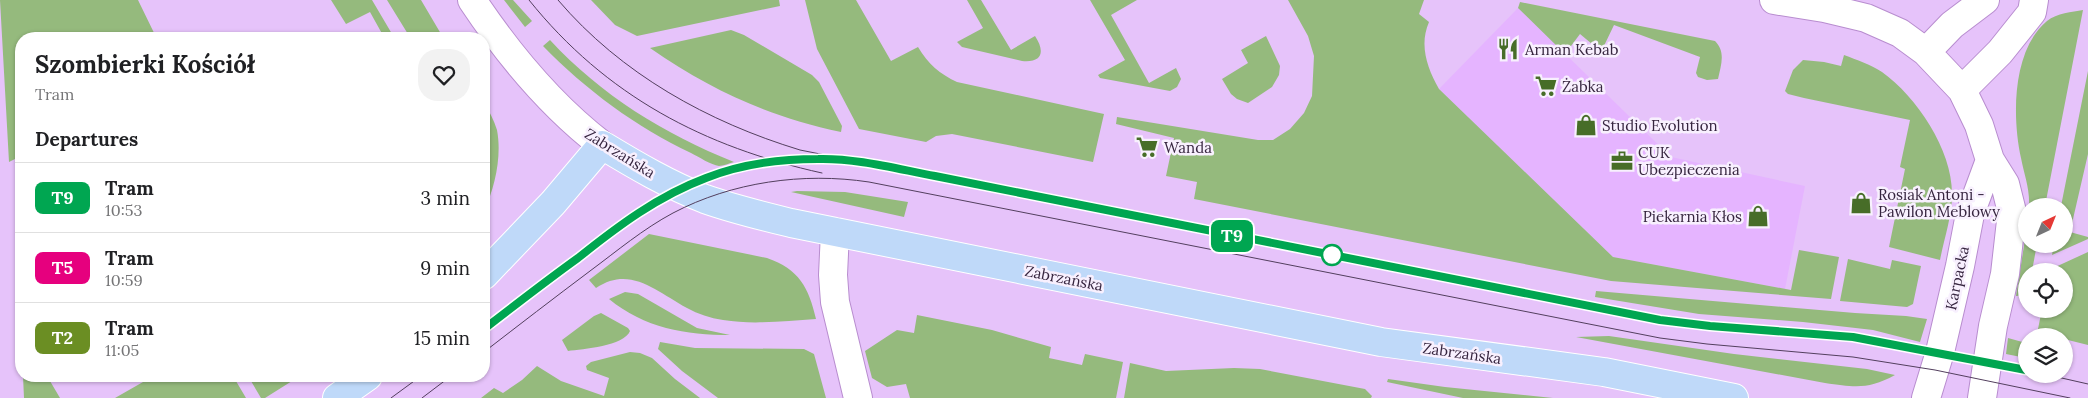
<!DOCTYPE html>
<meta charset="utf-8">
<style>
:root{--surface:#fff;--page:#f2f2f2;--text:#202124;--muted:#757577;--line:#e0e0e0}
body{margin:0;font-family:Lora,serif;background:var(--page);color:var(--text);height:100vh;display:flex;flex-direction:column;font-size:19px;white-space:nowrap}
*{box-sizing:border-box;margin:0}
p{font-size:16px;color:var(--muted)}
.icon{flex:none;width:28px;height:28px;fill:none;stroke:currentColor;stroke-width:2;stroke-linecap:round;stroke-linejoin:round}
.map{position:relative;flex:1;overflow:hidden}
.sheet{position:absolute;left:15px;top:32px;width:475px;height:350px;display:flex;flex-direction:column;background:var(--surface);border-radius:20px;box-shadow:0 1px 4px #0004}
.sheet>*{flex:none}
.badge{padding:0 10px;border-radius:8px;font-size:18px;line-height:32px}
.needle{width:32px;rotate:43deg}
.buttons{position:absolute;left:2018px;top:198px;display:grid;gap:10px}
.buttons a{display:grid;place-items:center;width:55px;height:55px;border-radius:50%;background:var(--surface);box-shadow:0 1px 4px #0004;font-size:25px}
.map>.badge{position:absolute;translate:-50% -50%;box-shadow:0 0 0 2px #fff}
h2{padding:0 20px;font-size:19px;line-height:45px}
.round{display:grid;place-items:center;flex:none;width:52px;height:52px;border-radius:20px;background:var(--page)}
.summary{display:flex;align-items:center;justify-content:space-between;height:85px;padding:0 20px}
h1{font-size:24px;font-weight:700;line-height:38px}
ul{padding:0;list-style:none}
li{display:flex;align-items:center;gap:15px;height:70px;padding:0 20px;border-top:1px solid var(--line)}
li div{flex:1}
li b{display:block;font-size:19px}
li em{font-style:normal}
li .badge{min-width:55px;font-weight:700;text-align:center}
.map>svg:first-child{display:block}
</style>
<div class="map">
<svg width="2088" height="398" viewBox="0 0 2088 398">
<rect width="100%" height="100%" fill="#e6c3fa"/>
<!-- built -->
<path fill="#e5b4ff" d="M1518,8l153,149 134,29 -20,103 -172,-32 -174,-168z"/>
<!-- green -->
<path fill="#95ba7d" d="M0,0h138l19,39h-136v117l-12,6z
M331,0h41l23,39h-10l-15,-27 -24,12z
M387,0h34l23,39h-33z
M504,0h9l19,21 -7,6z
M591,0h188l1,6 -143,30 -22,-11z
M805,0h51l35,61 27,-14c10,17 22,27 39,35l147,32 -11,48 -141,-28 -16,2 -10,6 -67,-13 -42,-80z
M967,0h14l30,50 24,-14c10,15 8,27 -13,25l-60,-14 -5,-5 26,-14z
M1090,0h47l-26,15 38,68 27,-15 5,11 -4,8 -7,4 -70,-13 -2,-3 27,-15z
M1288,0h136l-5,14 10,8c-10,23 -2,46 10,67l174,168 178,33 8,-40 40,7 -8,42 -220,-18 -417,-82 3,-17 -31,-6 8,-38 -58,-14 1,-7 141,23h15l17,-11 14,-16 8,-17 2,-40 -6,-20z
M1520,2l195,39c11,11 6,24 3,38l-11,1 -9,-3 -2,-4 4,-16 -86,-32 -12,25 -4,-1 -18,-15 -15,20 -47,-46z
M2083,10l-38,196h-16c1,-17 -5,-32 -8,-48 -9,-41 -9,-108 26,-137 10,-8 25,-9 36,-11z
M731,30l13,5 68,40 7,7 23,44 -1,6c-73,-16 -129,-41 -191,-84z
M1266,36l14,30 -1,9 -7,12 -24,16 -11,-4 -6,-5 -9,-15 26,-16 -7,-13z
M550,40c51,55 114,94 184,122 -4,1 -11,4 -15,4 -8,-1 -20,-9 -28,-13 -55,-26 -105,-63 -148,-107z
M1844,55c13,5 26,9 38,17 35,25 71,79 70,123 0,21 -8,44 -12,65l-51,-13 16,-78 -5,-2 10,-47 -106,-22 -16,-4 -3,-3 8,-21 10,-10 21,2 17,4z
M2088,71v83l-18,78 18,5v2l-36,16 2,-11h10v-38h-3z
M484,102c5,9 10,18 13,28 5,26 -2,57 -13,81z
M797,191l48,1 63,10 -4,15 -113,-25z
M2026,233v11h11l-5,27h-6v24l-10,1z
M649,234l118,24c32,11 42,30 49,61 -31,2 -63,6 -93,1 -13,-2 -25,-6 -36,-12 -31,-17 -57,-43 -91,-20l-7,-8z
M2088,252v93l-24,-6v-3l-22,-2 -4,-5 4,-20h22v-38h-14l1,-2z
M1848,259l42,10 2,-9 29,6 -8,38 -6,3 -67,-6z
M1596,291l259,22 51,3 21,3 -7,23 -47,-12 -70,-8 -104,-8 -104,-17z
M625,292l13,2 59,34 33,7c-44,0 -86,-7 -121,-36z
M601,313l27,15 2,3c-6,15 -47,18 -62,20l-6,-11 32,-24z
M917,315l75,15 59,17 -2,11 33,7 3,-11 38,8 -7,36h-206l-4,-14 -19,3 -15,-9 -7,-27 32,-21 17,3z
M1609,336l125,18 133,15 28,6c-27,15 -41,12 -70,8l-249,-46z
M2008,338l18,5v15l-20,-4z
M660,342l35,6 109,1 10,5 12,44h-108l-36,-27 -24,-22z
M630,352l10,1 12,5 23,21 25,19h-219l13,-10 9,5 19,-13 15,-14 24,15 43,15 5,-18 -22,-8 -1,-4 5,-4z
M1130,363l36,8 68,-3 26,1 105,20 7,7 -1,2h-247z
M23,376h32l-5,5 10,17h-36z
M150,376h83l13,22h-131l35,-20z
M248,376h52l-35,22h-4z
M1388,379l57,8 108,11h-90l-76,-16z"/>
<g fill="none" stroke-linecap="round" stroke-linejoin="round">
<!-- minor casing -->
<g stroke="#b88dcf" stroke-width="30">
<path id="minor" d="M472,0c36,54 78,105 130,145
M1774,0l50,8 42,10 34,15 26,19 36,38 17,35 11,35 15,24 7,28 -7,62 -12,52 -11,72
M1926,52l26,-27 33,-25
M1962,90l38,-38 32,-40 2,-12
M835,232l-2,43 2,27 23,96
M1926,398l14,-46 20,-86 10,-52 20,-54"/>
</g>
<!-- major casing -->
<g stroke="#fff" stroke-width="30">
<path id="major" d="M484,275l69,-72 49,-58c33,20 67,40 103,54 28,10 57,17 86,24l590,119 223,30 130,26
M337,398l31,-22"/>
</g>
<!-- minor -->
<use href="#minor" stroke="#fff" stroke-width="28"/>
<!-- major -->
<use href="#major" stroke="#bfd9f9" stroke-width="28"/>
<!-- tram -->
<path stroke="#533f5e" stroke-width="1" d="M529,0c77,96 175,147 293,173
M558,0c63,74 150,122 242,150l860,170 49,6 144,11 173,33
M484,329c31,-24 62,-47 93,-71 42,-32 82,-64 132,-82 36,-12 74,-17 112,-17
M484,352c35,-27 70,-54 106,-81 27,-20 53,-42 83,-58 59,-31 130,-41 196,-31l791,156 47,6 146,13 82,13 135,28
M2044,374l44,10
M391,398l30,-22
M422,398l29,-22"/>
</g>
<g fill="none" stroke-linecap="round" stroke-linejoin="round">
<!-- line casing -->
<g stroke="#fff" stroke-width="11">
<path id="line" d="M484,329c31,-24 62,-48 94,-71 40,-32 80,-62 128,-80 35,-14 75,-19 112,-19 39,-1 79,10 117,17l725,144 50,6 143,11 173,33"/>
</g>
<!-- line -->
<use href="#line" stroke="#00a651" stroke-width="8"/>
</g>
<!-- icons -->
<defs>
<g id="restaurant-bare" transform="scale(1.725)"><path d="M-5-6h1v4h1v-4h1v4h1v-4h1v5L-1.5 .5V6h-2V.5L-5-1ZM5-6V6H3V1.5H1.5Q1.5-4 5-6Z" fill="#476d28" stroke="#f8f0fe" stroke-width="2.5" paint-order="stroke"/></g>
<g id="supermarket-bare" transform="scale(1.725)"><path d="M-6-5.5h2.5l.6 2H6L4.5 2H-2.5L-4.4-4H-6ZM-1.5 3.2a1.3 1.3 0 1 0 .1 0ZM3 3.2a1.3 1.3 0 1 0 .1 0Z" fill="#476d28" stroke="#f8f0fe" stroke-width="2.5" paint-order="stroke"/></g>
<g id="shop-bare" transform="scale(1.725)"><path d="M-5-2.5h2.3a2.7 3.5 0 0 1 5.4 0H5L5.5 6h-11ZM-1.5-2.5h3a1.5 2.3 0 0 0-3 0Z" fill="#476d28" stroke="#f8f0fe" stroke-width="2.5" paint-order="stroke"/></g>
<g id="office-bare" transform="scale(1.725)"><path d="M-6-3h4V-5.5h4V-3h4V5H-6ZM-1-4.5V-3h2v-1.5ZM-6 0V1H6V0Z" fill="#476d28" stroke="#f8f0fe" stroke-width="2.5" paint-order="stroke"/></g>
</defs>
<g fill-rule="evenodd">
<use href="#restaurant-bare" x="1508" y="49"/>
<use href="#supermarket-bare" x="1546" y="86"/>
<use href="#shop-bare" x="1586" y="125"/>
<use href="#supermarket-bare" x="1147" y="147"/>
<use href="#office-bare" x="1622" y="161"/>
<use href="#shop-bare" x="1861" y="203"/>
<use href="#shop-bare" x="1758" y="216"/>
</g>
<!-- markers -->
<circle fill="#fff" stroke="#00a651" stroke-width="2.5" cx="1332" cy="255" r="10"/>
<g text-anchor="middle" dominant-baseline="central" stroke-width="5" stroke-linejoin="round" paint-order="stroke">
<!-- poi labels -->
<g font-size="15" fill="#36253f" stroke="#f8f0fe" text-anchor="start">
<text x="1525" y="49">Arman Kebab</text>
<text x="1562" y="86">Żabka</text>
<text x="1602" y="125">Studio Evolution</text>
<text x="1164" y="147">Wanda</text>
<text x="1638" y="152">CUK<tspan x="1638" dy="17">Ubezpieczenia</tspan></text>
<text x="1878" y="194">Rosiak Antoni -<tspan x="1878" dy="17">Pawilon Meblowy</tspan></text>
<text x="1742" y="216" text-anchor="end">Piekarnia Kłos</text>
</g>
<!-- street labels -->
<g font-size="15" fill="#36253f" stroke="#f8f0fe">
<text transform="translate(620 153) rotate(32)">Zabrzańska</text>
<text transform="translate(1064 278) rotate(11)">Zabrzańska</text>
<text transform="translate(1957 278) rotate(-78)">Karpacka</text>
<text transform="translate(1462 353) rotate(8)">Zabrzańska</text>
</g>
</g>
</svg>
<div class="buttons">
<a><svg class="needle" viewBox="-14 -14 28 28"><path d="M0-13l5 13h-10z" fill="#e53935"/><path d="M0 13l5-13h-10z" fill="#757577"/></svg></a>
<a><svg class="icon" aria-label="locate" viewBox="0 0 24 24"><circle cx="12" cy="12" r="6"/><path d="M12 2v4M12 18v4M2 12h4M18 12h4"/></svg></a>
<a><svg class="icon" aria-label="layers" viewBox="0 0 24 24"><path d="M12 4l9 5-9 5-9-5zM3 14l9 5 9-5"/></svg></a>
</div>
<b class="badge" style="left:1232px;top:236px;background:#00a651;color:#fff">T9</b>
<section class="sheet">
<div class="summary"><div><h1>Szombierki Kościół</h1><p>Tram</p></div><a class="round"><svg class="icon" aria-label="heart" viewBox="0 0 24 24"><path d="M12 20l-8-8c-3-5 5-10 8-4 3-6 11-1 8 4z"/></svg></a></div>
<h2>Departures</h2>
<ul>
<li><span class="badge" style="background:#00a651;color:#fff">T9</span><div><b>Tram</b><p>10:53</p></div><em>3 min</em></li>
<li><span class="badge" style="background:#e6007e;color:#fff">T5</span><div><b>Tram</b><p>10:59</p></div><em>9 min</em></li>
<li><span class="badge" style="background:#6b8e23;color:#fff">T2</span><div><b>Tram</b><p>11:05</p></div><em>15 min</em></li>
</ul>
</section>
</div>
